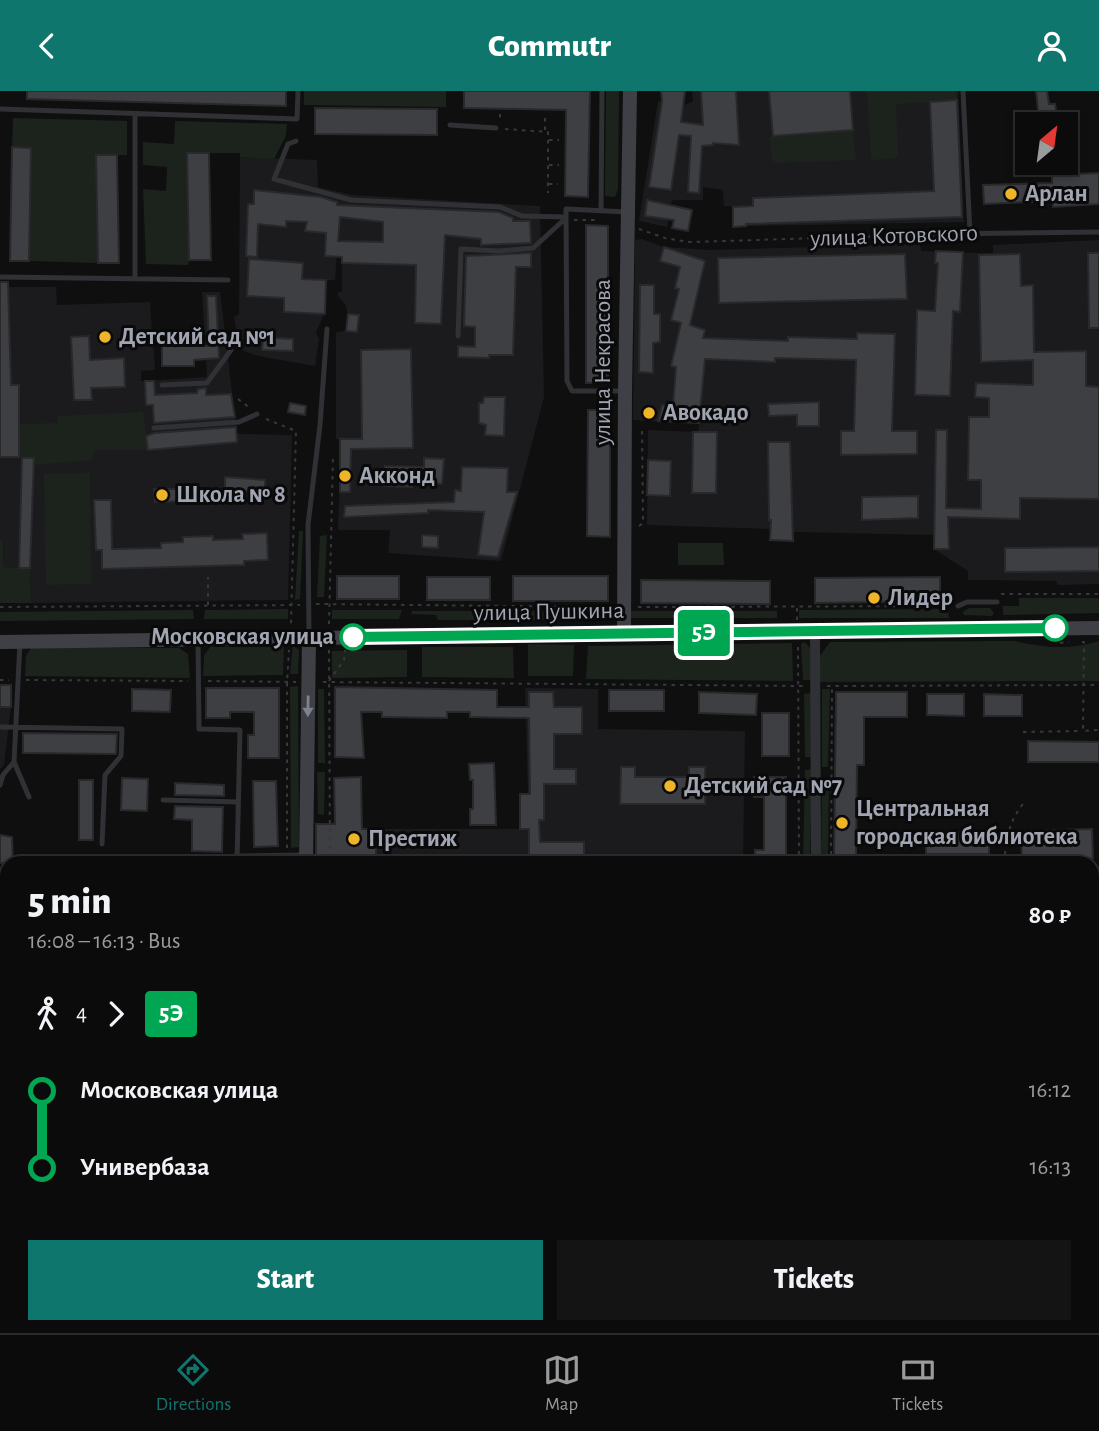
<!DOCTYPE html>
<meta charset="utf-8">
<style>
:root{--surface:#0b0b0c;--page:#141415;--text:#f1f3f6;--muted:#9a9b9d;--line:#2b2b2d;--accent:#0f766e}
body{margin:0;font-family:"Alegreya Sans",sans-serif;background:var(--page);color:var(--text);height:100vh;display:flex;flex-direction:column;font-size:26px;white-space:nowrap}
*{box-sizing:border-box;margin:0}
p{font-size:23px;color:var(--muted)}
.icon{flex:none;width:38px;height:38px;fill:none;stroke:currentColor;stroke-width:2;stroke-linecap:round;stroke-linejoin:round}
.map{position:relative;flex:1;overflow:hidden}
.side{position:absolute;left:0px;top:765px;width:1099px;height:478px;display:flex;flex-direction:column;background:var(--surface);border-radius:21px 21px 0 0;box-shadow:0 4px 10px #0003,0 0 0 2px var(--line)}
.side>*{flex:none}
.badge{padding:0 14px;border-radius:5px;font-size:24px;line-height:46px}
.needle{width:46px;rotate:29deg}
.fabs{position:absolute;left:1015px;top:21px;display:grid;gap:14px}
.fabs a{display:grid;place-items:center;width:63px;height:63px;border-radius:0px;background:var(--surface);box-shadow:0 4px 10px #0003,0 0 0 2px var(--line);font-size:35px}
.map>.badge{position:absolute;translate:-50% -50%;box-shadow:0 0 0 4px #fff}
.legs{display:flex;align-items:center;gap:10px;height:77px;padding:0 28px;font-size:23px}
.legs p{margin-inline-start:auto}
.summary{display:flex;align-items:center;justify-content:space-between;height:119px;padding:0 28px}
h1{font-size:38px;font-weight:800;line-height:52px}
.cta{display:flex;gap:14px;margin-top:auto;padding:14px 28px}
.cta a{flex:1;height:80px;border-radius:0px;background:var(--accent);color:#fff;font-size:28px;font-weight:800;line-height:80px;text-align:center}
.cta a+a{background:var(--page);color:var(--text)}
ul{padding:0 28px;list-style:none}
li{display:flex;align-items:center;gap:24px;height:77px;font-size:26px}
li i{display:grid;place-items:center;width:10px;height:100%;margin:0 9px;background:currentColor}
li i::after{content:'';width:18px;height:18px;margin:-9px;border:5px solid;border-radius:50%;background:var(--surface)}
li p{margin-inline-start:auto}
li:first-child i{background:linear-gradient(#0000 50%,currentColor 0)}
li:last-child i{background:linear-gradient(currentColor 50%,#0000 0)}
header{display:flex;justify-content:space-between;align-items:center;height:91px;padding:0 28px;background:var(--accent);color:#fff;font-size:32px;font-weight:800}
.tabs{display:flex;justify-content:space-around;align-items:center;height:98px;border-top:2px solid var(--line);background:var(--surface);font-size:19px;color:var(--muted)}
.tabs a{display:grid;justify-items:center;gap:4px}
.tabs .current{color:var(--accent)}
.map>svg:first-child{display:block}
</style>
<header><svg class="icon" aria-label="back" viewBox="0 0 24 24"><path d="M15 5l-7 7 7 7"/></svg>Commutr<svg class="icon" aria-label="person" viewBox="0 0 24 24"><circle cx="12" cy="8" r="4"/><path d="M4 21q1-7 8-7t8 7"/></svg></header>
<div class="map">
<svg width="1099" height="1242" viewBox="0 0 1099 1242">
<rect width="100%" height="100%" fill="#0f0f10"/>
<!-- built -->
<path fill="#1b1b1d" fill-rule="evenodd" d="M692,0h266l6,131 -218,4 -1,-20h-21l-1,-16 -20,-3v13h-31l-5,27 -28,-6 19,-120 27,4 8,-4z
M240,66l77,3 1,27 34,8 188,11 4,191 -43,164 -113,-8 2,-23h-52l3,-79 -1,-12h-4v-107l10,-1 2,-17 -3,-10 -7,-8v-4h4v-51l-4,-1 -3,40h-9l-2,34 -8,19 3,6 -4,27 -57,-10 -19,-7 -5,-32 5,-3z
M641,148l23,8 45,3 211,-6 1,7 56,2h16v-8l106,-5v344l-41,1 -2,-4 -88,-1v-9l-34,-22v-14l-140,-3 -1,9 -23,-1v-11l-123,-4 1,-95 50,2 1,-8 -66,-4 2,-180z
M0,196h56l1,18 93,-3 5,68 -14,1v10h4l62,-4 -5,-85h18l17,142 55,1 -4,165 -257,3 -1,-35 -26,-1 -1,-25 -3,-1zM58,326l90,32 -53,1 -73,8 36,-35z
M0,594h11v22l-7,58 -4,4z
M525,597l73,1v40l147,2 -2,132h-367v-34h144v-35l8,-1z
M1092,798h7v199l-7,-1z
M0,1217h7v19h277l1,6h-285z
M330,1236h445v6h-445z
M962,1236h104v6h-103z"/>
<!-- green -->
<path fill="#1c231d" d="M304,0h142v16l-142,-2z
M606,0h13l-1,98 -3,8 -10,-1z
M867,0h88l2,9 -61,4 2,52 -2,2 -23,2 -2,-3z
M13,27l114,3v34h-31l2,108 -69,-2 2,-113 -19,-1z
M175,30l112,3 -1,12 -12,23 -34,-2v-4h-53l2,107 -1,5 -42,-1 -3,-75 23,2 1,-24 -24,-2v-23l31,2z
M853,39l3,30 -80,3 -4,-4 -3,-22z
M143,321l5,38h-53l-3,10 -59,5v-7l-14,-1 1,-33 38,-1v-7z
M90,382l1,111 -45,1 -2,-111z
M299,440h4l-3,68 -5,1z
M327,444l-3,62h-7l3,-61z
M0,450h3l1,26 26,1 1,35h-31z
M678,452h45l1,22h-46z
M1019,507h80v15l-96,2v-9h16z
M969,517h21l4,5 -2,3 -28,-1 -1,-3z
M288,518v10h-84l1,-9z
M947,518l2,9h-150v-8z
M193,519l1,9 -194,2v-9z
M332,519h70l-3,9h-67z
M412,520h203v9h-177l-2,-5 -25,-1z
M631,520h146v7h-146z
M1015,550c29,7 56,9 84,0v40l-279,1v-26l10,-14z
M805,551l5,6 1,32h-8l-2,-36z
M792,552l1,38 -207,-2 2,-33z
M528,553l46,1 -1,31h-45z
M284,555l-1,29 -80,1 1,-20 6,-9z
M293,555l6,4 -1,24h-8z
M422,556h91l1,31 -92,-1z
M31,557h148l9,6 2,24 -165,-2 1,-20z
M407,559v27l-75,1v-27z
M298,595l1,161 -8,1 -1,-161z
M318,598h6l1,74h-7z
M822,598h8l-2,78h-6z
M811,602l1,64h-7l-1,-63z
M812,678l-2,94h-7l2,-93z
M317,681h8l-1,43 -6,-1z
M829,686l-1,86h-7l1,-85z
M0,1230h7v6h43v6h-50z
M584,1240h101v2h-101z"/>
<!-- building -->
<path fill="#3e3f43" stroke="#29292c" stroke-width="2" fill-rule="evenodd" d="M27,0h259v15l-259,-7z
M464,0h126l-2,106 -23,-1 1,-86 -102,-2z
M661,0h24l-4,31 22,3 -2,-34h35l3,54 -26,-2v2l-11,1 -3,47 -11,-1 3,-56 -12,-1 -8,55 -22,-3 13,-86z
M769,0h81l3,39 -80,6z
M1036,0h11l2,13h6l2,12 -18,3z
M957,9l5,117 -216,7v2l-13,1v-20l20,-1v-8l181,-7 -4,-89z
M315,17l122,1v26l-122,-1z
M12,56l19,1 -2,113h-19z
M187,62h22l2,107h-22z
M96,64h21l2,108h-21z
M1099,82v31l-46,3v-6l-69,3 -1,-19 69,-2v-8z
M254,99l67,7 16,5v3l162,7 14,6v3h17l1,22 -50,2v-6l-36,-4 -4,89 -26,-1 1,-58 -74,-2v-6l-17,-1 1,-23 -21,-2 2,-9 -21,-1v6l-28,-3 -1,33 -11,-1 2,-52h6zM340,126l43,5v20l-45,-1z
M647,109l45,10 -4,21 -16,-3 2,-8 -29,-4z
M586,134l22,1v157h-22z
M664,156l41,14 -15,64 15,5 -2,8 85,3v-4l69,2v-6l38,1 -3,97h25v23l-76,1v-24h13l2,-71 -81,-2v4l-70,-3 -6,64 -41,-2 4,-16 11,1 3,-39 -5,-1 10,-43 -10,-3 8,-31 -4,-1 5,-21 -20,-6z
M936,160l27,1 -3,60 -7,-1 -3,85 -35,-1 2,-85 18,1 3,-48h-3z
M531,162v14h-15l-3,88h-24v3l-31,-1v-11l17,1v-20l-11,-1 2,-70z
M1088,162h11v75h-10z
M905,163l2,45 -188,4 -1,-45z
M1020,163l1,32 12,-1 1,67 52,-1v35l13,1v112l-79,-1v21l-72,-2 1,32h-15l2,-119h11l-1,78 35,1v-29h-13l1,-63h20v-19l-14,-1 1,-14 57,2v-25l-52,2 -2,-107z
M249,168l54,4 -1,16 24,1 -1,34 -41,-2v-14l-37,-2z
M0,191h8l3,103h8v72h-19z
M640,194h14v29h6v28l-7,1v30l-14,-1z
M207,205h9l3,62 -25,2v6h-32v-20h47z
M348,223l11,1 -2,17 -11,-1z
M89,245l1,24 34,-2 1,29 -34,1 1,12h-18l-3,-63z
M263,246l30,2v12l-31,-1z
M411,258l2,99 -62,1 -1,43h-10v-53h22l-1,-89z
M145,290h9l1,14 42,-2 1,-4 8,-1v7l25,-1 4,23 -81,6 -1,-18h-7z
M484,306h21l-1,39 -19,-1 1,-10 -7,-2v-20h4z
M819,311v24h-22v-11l-28,1 -1,-12z
M290,312l16,3 -1,9 -17,-3z
M588,319h22v127l-23,-1z
M236,336l1,15 -89,8 -2,-14 8,-3z
M693,341h24l-1,61h-24z
M768,351h22l3,99 -23,-1 1,-20h-2z
M22,367h12l-4,110h-11z
M424,367l20,1 -2,25 -30,-2v5l-28,-1 1,-20 39,1z
M648,369l23,1 -1,35 -23,-1z
M462,376l46,1 -1,24h10l-19,65 -20,-2 6,-43 -56,-2v3l-84,4 1,-11 109,-4 1,-12 6,1z
M225,386l40,3v12l-40,-1z
M154,398h38v12l-37,1z
M918,405v22l-56,2v-23z
M94,409h17l1,49 49,-1v-5l22,-1v-5l30,-1v4l30,-1 -1,-5 25,-1 1,27 -24,1v4l-142,4v-19h-6z
M422,444l16,1v12l-16,-1z
M1099,456v24l-94,1v-24z
M337,485h62v23h-62z
M513,485h95v25h-95z
M427,486h63v23h-63z
M940,486v24l-125,2v-25z
M641,489l129,1v23l-129,-1z
M0,594h11v22h-11z
M335,596l162,3v17h32v-15h24l1,15h28v27h-28v35h22v15h-32v36h-5l1,22h44v21h-55v-34h-9v-35h10l-1,-76 -59,-1v-5h-23v6l-65,-1v-5h-21l3,46 -29,-1z
M206,597h73v70h-31v-23h6v-23h-24v6h-24z
M132,598l39,1 -1,22 -38,-1z
M609,599h55v21h-55z
M699,601l58,2 -1,21 -57,-2z
M836,601h71v25h-43v48h-7l-1,98h-22z
M927,603h37v22l-37,-1z
M984,603l38,1v21h-38z
M762,622h27v43h-27z
M23,642l94,1 -1,20 -93,-1z
M1028,650l71,1v20h-71z
M494,672l2,62h-26v-16h3v-29h-3l-1,-16z
M621,676h14v10h54v-10h16v37h-85z
M361,686l1,52h14v34h-60v-39h19l-1,-46z
M754,686h32v86h-31v-13h9v-53h-10z
M122,687l26,1 -1,32 -26,-1z
M79,689h14v60h-14z
M253,690h23l2,65 -24,1z
M175,692l49,2v11l-49,-1z
M175,715l48,1 -1,45 -30,-1v-31l-18,-1z
M1092,738l1,29 -71,1 -1,-28z
M926,741h63v22h-63z
M0,744l12,2 1,26h-13z"/>
<g fill="none" stroke-linecap="round" stroke-linejoin="round">
<!-- path -->
<path stroke="#36383c" stroke-width="2" stroke-dasharray="3.5 5" stroke-linecap="butt" d="M500,23v7
M505,38l43,3v61
M545,39v-14
M549,49h10
M549,74h10
M549,93h9
M574,129h23
M639,138l26,9 24,4 233,-7
M238,308l12,9
M266,328l30,12 -5,193
M639,435l4,-3 -1,-97
M1001,503h98
M316,513l295,3
M208,514v-28
M0,516l300,-2
M638,516l313,-1
M797,517v12
M329,533l4,-167
M1082,551h2l-1,89 16,-1
M1060,552l9,-1
M798,556l1,216
M329,559l1,213
M0,589h9
M26,589l162,1
M208,590l88,1
M329,590l15,-21 1,-10
M323,591l481,4
M827,595l272,-1
M1023,641l58,-1
M287,757v-166l2,-32
M831,772l1,-176
M1004,772c3,-27 4,-41 22,-63
M1092,881l3,1 -1,82 -2,1
M1092,996h7
M1092,1083h7
M0,1095h7
M1092,1137h7
M0,1149h7
M324,1236v6
M830,1242v-6
M872,1242l9,-6
M1033,1242v-6"/>
<!-- lane -->
<path stroke="#303135" stroke-width="5" d="M963,0l7,142
M0,18l297,10 1,-28
M135,24v163
M450,34l46,3
M296,50l-8,3 -14,35 77,21 149,7 22,9 44,1
M601,119l1,-119
M930,143l169,-2
M0,186l228,3
M458,245l3,-87 38,2 34,-3 33,-30
M162,294l45,-2 24,-33
M625,300h-53l-5,-10 -1,-172 61,3
M154,337l85,-6 18,-8
M958,515l9,-4h30
M309,547l-1,-113 12,-100 7,-96
M198,549l1,89 41,1 -3,133
M20,551l-6,120 15,35
M0,636l122,2 -1,27 -16,19 -3,69
M0,694l3,-10 11,-13
M163,709l75,2
M132,772l37,-1
M168,772l69,-7 66,-1
M0,892l2,1 2,147 3,7
M0,1050h7
M0,1193h7
M272,1236v6
M86,1242v-6"/>
<!-- street -->
<path stroke="#303135" stroke-width="10" d="M815,540l1,232
M813,1236l1,6"/>
<!-- secondary -->
<path stroke="#3e4045" stroke-width="14" d="M624,543l1,-243 5,-300
M0,551l1099,-14
M306,772l3,-225
M1092,1111h7
M0,1122h7
M305,1236l1,6"/>
</g>
<!-- one-way arrows -->
<defs><path id="oneway-solid" d="M-6-.8H1V-3.2L6.5 0L1 3.2V.8H-6Z" transform="scale(1.75)"/></defs>
<use fill="#7e828b" href="#oneway-solid" transform="translate(308 615) rotate(91)"/>
<g fill="none" stroke-linecap="round" stroke-linejoin="round">
<!-- line-1 casing -->
<g stroke="#fff" stroke-width="16">
<path id="line-1" d="M353,546l702,-9"/>
</g>
<!-- line-1 -->
<use href="#line-1" stroke="#00a651" stroke-width="10"/>
</g>
<!-- markers -->
<g fill="#efb528" stroke="#0a0a0b" stroke-width="2.5">
<circle cx="1011" cy="103" r="7"/>
<circle cx="105" cy="246" r="7"/>
<circle cx="649" cy="322" r="7"/>
<circle cx="345" cy="385" r="7"/>
<circle cx="162" cy="404" r="7"/>
<circle cx="874" cy="507" r="7"/>
<circle cx="670" cy="695" r="7"/>
<circle cx="842" cy="732" r="7"/>
<circle cx="354" cy="748" r="7"/>
</g>
<g fill="#fff" stroke="#00a651" stroke-width="3.5">
<circle cx="1055" cy="537" r="12"/>
<circle cx="353" cy="546" r="12"/>
</g>
<g text-anchor="middle" dominant-baseline="central" stroke-width="6" stroke-linejoin="round" paint-order="stroke">
<!-- poi labels -->
<g font-size="24" font-weight="bold" fill="#a0a5b1" stroke="#0a0a0b" text-anchor="start">
<text x="1025" y="103">Арлан</text>
<text x="119" y="246">Детский сад №1</text>
<text x="663" y="322">Авокадо</text>
<text x="359" y="385">Акконд</text>
<text x="176" y="404">Школа № 8</text>
<text x="888" y="507">Лидер</text>
<text x="684" y="695">Детский сад №7</text>
<text x="856" y="718">Центральная<tspan x="856" dy="28">городская библиотека</tspan></text>
<text x="368" y="748">Престиж</text>
</g>
<!-- street labels -->
<g font-size="24" fill="#a0a5b1" stroke="#0a0a0b">
<text transform="translate(894 145) rotate(-2)">улица Котовского</text>
<text transform="translate(603 271) rotate(-90)">улица Некрасова</text>
<text transform="translate(549 521) rotate(-1)">улица Пушкина</text>
</g>
<!-- stop labels -->
<g font-size="24" font-weight="bold" fill="#a0a5b1" stroke="#0a0a0b" text-anchor="end">
<text x="334" y="546">Московская улица</text>
</g>
</g>
</svg>
<div class="fabs">
<a><svg class="needle" viewBox="-14 -14 28 28"><path d="M0-13l5 13h-10z" fill="#e53935"/><path d="M0 13l5-13h-10z" fill="#9a9b9d"/></svg></a>
</div>
<b class="badge" style="left:704px;top:542px;background:#00a651;color:#fff">5Э</b>
<section class="side">
<div class="summary"><div><h1>5 min</h1><p>16:08 – 16:13 · Bus</p></div><b>80 ₽</b></div>
<div class="legs"><svg class="icon" aria-label="walk" viewBox="0 0 24 24"><circle cx="13" cy="4" r="2"/><path d="M13 8l-2 6 4 7M11 14l-3 7M7 12l3-4h3l4 4"/></svg>4<svg class="icon" aria-label="forward" viewBox="0 0 24 24"><path d="M9 5l7 7-7 7"/></svg><b class="badge" style="background:#00a651;color:#fff">5Э</b></div>
<ul>
<li><i style="color:#00a651"></i><b>Московская улица</b><p>16:12</p></li>
<li><i style="color:#00a651"></i><b>Универбаза</b><p>16:13</p></li>
</ul>
<div class="cta"><a>Start</a><a>Tickets</a></div>
</section>
</div>
<nav class="tabs">
<a class="current"><svg class="icon" aria-label="directions" viewBox="0 0 24 24"><path d="M12 3l9 9-9 9-9-9zM9 14v-3h6M13 9l2 2-2 2"/></svg>Directions</a>
<a><svg class="icon" aria-label="map" viewBox="0 0 24 24"><path d="M3 6l6-2 6 2 6-2v14l-6 2-6-2-6 2zM9 4v14M15 6v14"/></svg>Map</a>
<a><svg class="icon" aria-label="tickets" viewBox="0 0 24 24"><path d="M3 7h18v10H3zM15 7v10"/></svg>Tickets</a>
</nav>
